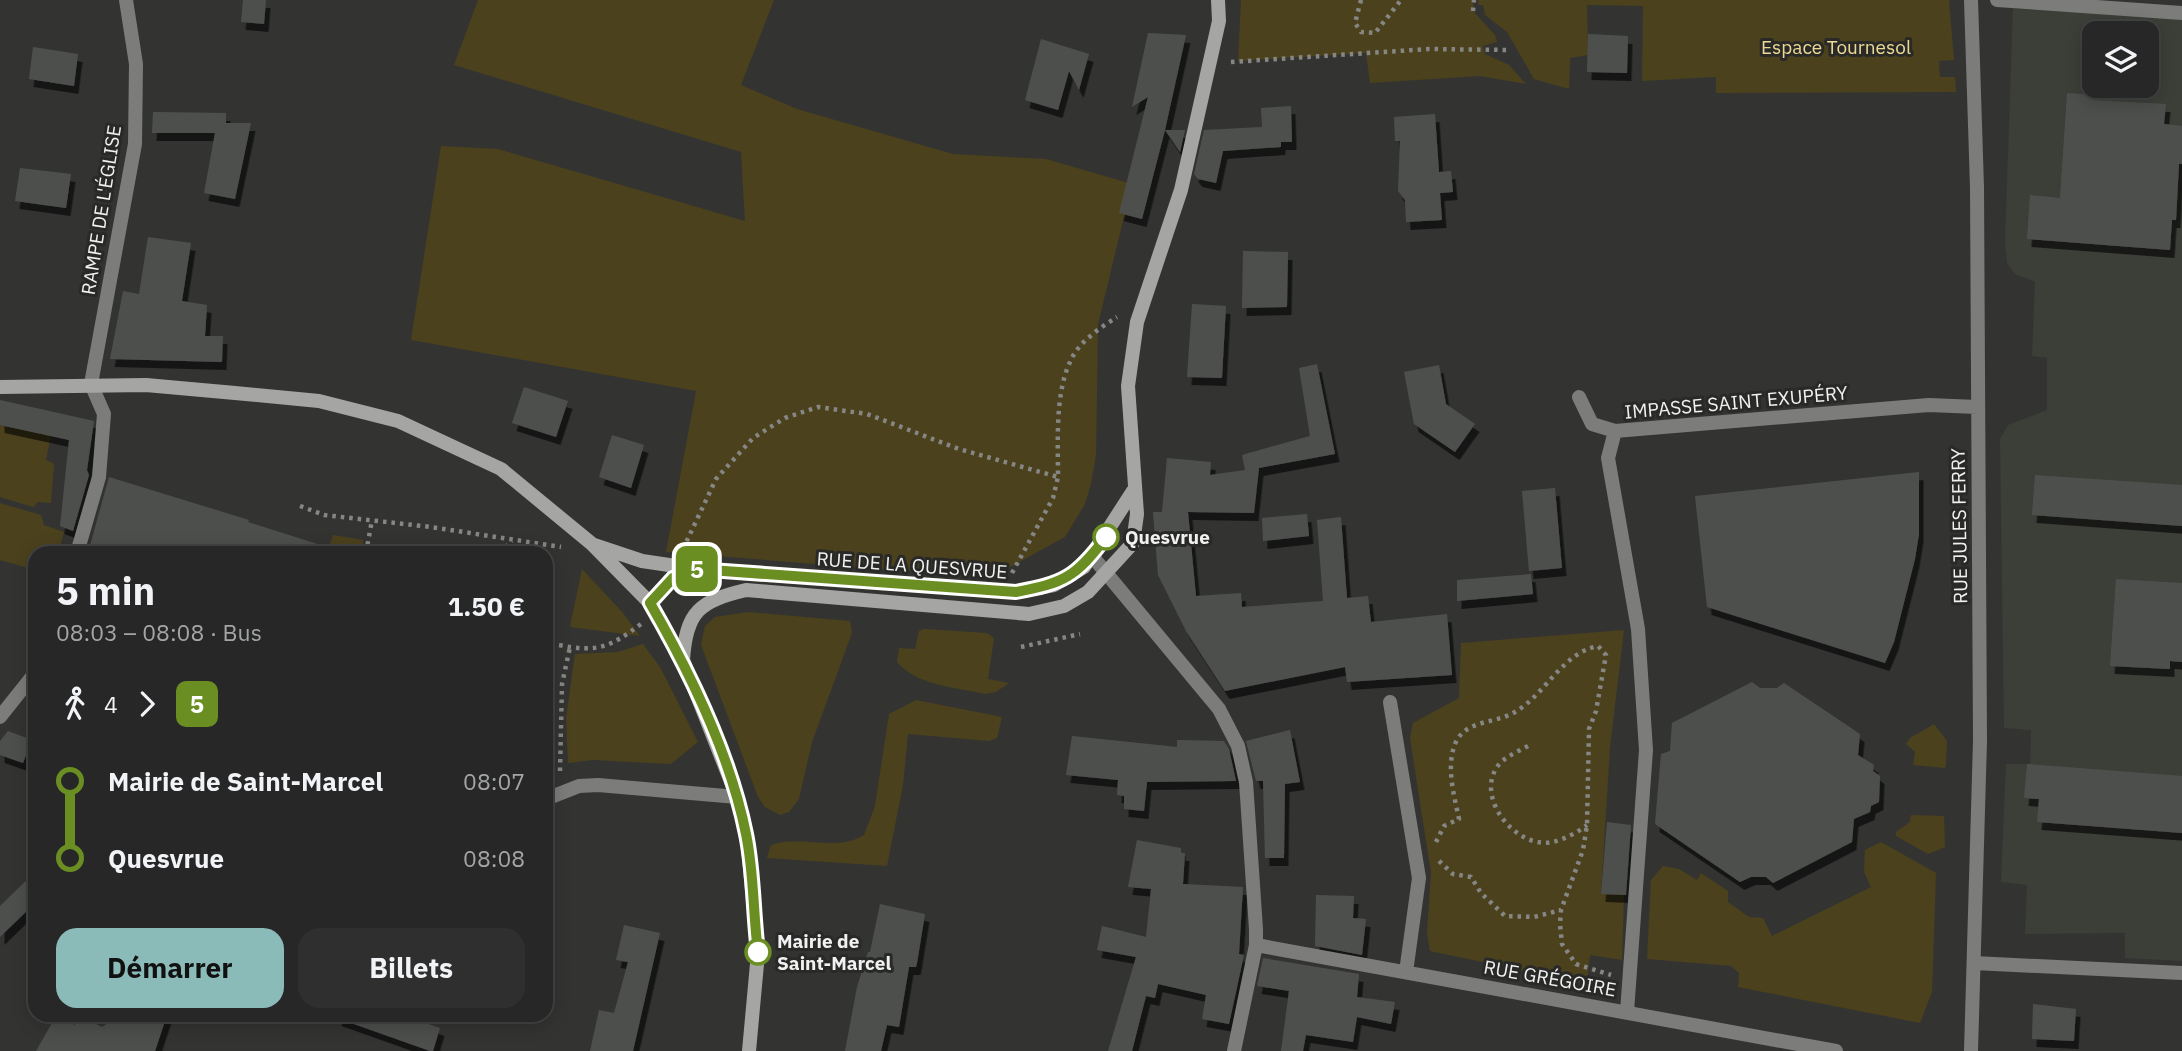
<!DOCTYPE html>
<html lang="fr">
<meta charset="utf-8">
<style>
:root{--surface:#262726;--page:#2e2f2e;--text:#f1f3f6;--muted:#a4a5a7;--line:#424443;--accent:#8bbbb9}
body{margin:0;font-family:"IBM Plex Sans",sans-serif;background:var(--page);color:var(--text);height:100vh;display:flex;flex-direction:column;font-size:26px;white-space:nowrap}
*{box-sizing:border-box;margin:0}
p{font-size:23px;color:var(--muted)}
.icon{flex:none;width:38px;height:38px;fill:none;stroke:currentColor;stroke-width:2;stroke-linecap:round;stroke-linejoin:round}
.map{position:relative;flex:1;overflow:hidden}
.details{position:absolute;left:28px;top:546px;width:525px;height:476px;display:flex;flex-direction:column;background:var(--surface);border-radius:21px;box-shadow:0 4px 18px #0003,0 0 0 2px var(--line)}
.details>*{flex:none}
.badge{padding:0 14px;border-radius:10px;font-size:24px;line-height:46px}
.buttons{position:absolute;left:2082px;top:21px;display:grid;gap:14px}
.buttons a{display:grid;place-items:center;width:77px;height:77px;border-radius:14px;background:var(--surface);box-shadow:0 4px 18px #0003,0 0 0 2px var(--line);font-size:35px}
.map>.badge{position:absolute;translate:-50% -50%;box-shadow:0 0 0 4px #fff}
.legs{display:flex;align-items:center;gap:10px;height:77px;padding:0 28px;font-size:23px}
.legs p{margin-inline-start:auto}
.headline{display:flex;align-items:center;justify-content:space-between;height:119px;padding:0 28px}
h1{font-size:38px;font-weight:800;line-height:52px}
.action{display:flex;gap:14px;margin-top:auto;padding:14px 28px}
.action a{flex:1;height:80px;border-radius:21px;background:var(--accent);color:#111;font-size:28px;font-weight:800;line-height:80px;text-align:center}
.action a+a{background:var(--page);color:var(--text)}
ul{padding:0 28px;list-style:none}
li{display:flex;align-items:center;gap:24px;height:77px;font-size:26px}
li i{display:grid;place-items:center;width:10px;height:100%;margin:0 9px;background:currentColor}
li i::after{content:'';width:18px;height:18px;margin:-9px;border:5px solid;border-radius:50%;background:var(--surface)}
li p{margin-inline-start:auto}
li:first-child i{background:linear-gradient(#0000 50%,currentColor 0)}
li:last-child i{background:linear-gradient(currentColor 50%,#0000 0)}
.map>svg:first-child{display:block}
</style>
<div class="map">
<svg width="2182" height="1051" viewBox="0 0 2182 1051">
<defs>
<filter id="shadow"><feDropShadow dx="4.5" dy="8" stdDeviation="0" flood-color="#0009"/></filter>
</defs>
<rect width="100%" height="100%" fill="#333432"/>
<!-- built -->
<path fill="#3b3f37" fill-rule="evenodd" d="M2013,8l169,11v942l-57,-3v-25l-100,1 2,-49 -26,-3 5,-118h24l1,-34 -27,-2 -4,-289 8,-14 39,-15v-52l-15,-2 3,-74 -20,-8 -8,-11 -2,-22zM2095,33h52v53h-52z"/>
<!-- green -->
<path fill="#4c411d" d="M478,0h296l-33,85 56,24 156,45 93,5 86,25 -34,140 -2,131 -5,29 -6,20 -20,33 -75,41 -324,-26 30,-161 -285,-51 30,-194 57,3 247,72 -4,-69 -287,-87z
M1241,0h233l-1,11 22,24 2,7 -14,4 2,8 24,11 17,19 -46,-8 -110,7 -4,-30 -128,8z
M1478,0h471l5,60 -15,1 1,16h15l1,15 -240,1v-16l-74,4 1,-75 -56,-1 1,50 -18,3 -1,31 -35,-10 -27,-47 -22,-17 -2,-10h-5z
M0,425l51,11 -5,24 8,4 -3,39 -13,-1 -5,5 -33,-10z
M0,503l41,12 3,10 20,7 -6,21h-23v17l-35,-10z
M333,535l30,5 -1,13h-35z
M582,569l41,44 17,23 -70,-9z
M748,612l102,9 2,12 -40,109 -13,57 -10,13 -9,3 -15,-8 -7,-10 -57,-152 4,-19 10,-9z
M924,629l63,4 7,5 -6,41 21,4 -13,9 -11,2c-30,-7 -67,-8 -88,-32l2,-14 16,1 4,-18z
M1624,630l-14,117 -9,146 23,2 -2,65 -32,-5 -3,29 -157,-33 -3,-19 4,-59 -21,-135 3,-15 46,-25 2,-55z
M643,644l17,23 38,75 -27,22 -78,-4 -25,3 -2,-45 9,-64 43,-2z
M916,700l86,17 -5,21 -8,3 -81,-7 -5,51 -16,81 -120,-8 4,-13c32,-11 63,8 93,-10l11,-29 14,-92z
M1934,724l13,17 -1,24 -1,3 -32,-3 2,-13 -9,-8 4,-6z
M1911,815l33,1 1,31 -17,7 -32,-18v-4l14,-10z
M1881,842l55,31 -4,119 -12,31 -182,-36 1,-14 -8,-7 -84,-7 4,-79 12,-14 16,3 18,11 4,-7 27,18v11l21,15 14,1 9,18 99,-49 -7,-15 1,-22z"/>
<!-- building -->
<path fill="#4e504e" filter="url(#shadow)" d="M243,0h23l-2,24 -23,-2z
M1148,33l38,2 -21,95h20l-5,22 -15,-22 -23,89 -23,-6 29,-116 -16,10z
M1588,34l40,2 -1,37 -40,-1z
M1041,39l48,15 -10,36 -10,-19 -11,39 -33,-10z
M33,47l45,7 -4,32 -45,-7z
M2067,93l26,2v5l73,4 -2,20 18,2v38h-3l-3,56h-4l-2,30 -143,-11 3,-44 30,3z
M1291,106l1,36h-11v5l-58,4 -7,32 -18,-4 -4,-5 10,-44 58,-3 -1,-19z
M153,112l73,1v10h25l-16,76 -31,-6 11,-60h-63z
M1435,114l4,58 12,-1 2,21 -13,1 2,27 -36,2 -1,-22 -7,-9 2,-50h-5l-1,-24z
M20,168l51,6 -5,34 -51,-7z
M148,237l43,6 -9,58 25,4 -2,31h18l-1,26 -112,-3 13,-68 16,3z
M1243,251l45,1 -1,55 -45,1z
M1192,304l34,2 -4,72 -35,-1z
M1317,364l18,90 -76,14 -5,45 -66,-1 8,84 45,-3 1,14 81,-6 -6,-81 24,-3 6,81 21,-2 3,26 76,-8 5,61 -105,7 -2,-15 -120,24 -39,-60 -28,-56 -5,-63h9l5,-54 44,4 -1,13 35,-5 -3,-15 68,-19 -11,-68z
M1439,365l7,39 29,20 -20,28 -41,-28 -10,-52z
M524,387l44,14 -12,36 -44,-14z
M0,400l94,21 -7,49 2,5 -16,56 -13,-5 9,-86 -69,-15z
M612,435l32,10 -13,43 -32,-11z
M1919,472v62l-4,25 -21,83 -9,21 -178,-56 -12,-111z
M2035,475l147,10v41l-150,-11z
M109,477l140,43 -1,2 82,26 -1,5h-241z
M1555,488l7,80 -33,3 -7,-80z
M1307,514l2,22 -46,5 -1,-23z
M1531,574l2,20 -76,7v-21z
M2116,579l66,4v79l-12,-1v8l-60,-3z
M1752,682l8,6h17l7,-5 76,51 -2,21 16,10 -1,6 7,5 -1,26 -8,4 -1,6 -16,7 -2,23 -79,41 -7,-6h-15l-11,5 -85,-58 6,-70 9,-3 2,-28z
M1290,730l10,52 -15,2 -1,74h-19l-2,-77h-7l-10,-40z
M8,731l24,9 -9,23 -23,-8v-14z
M1072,736l105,11v-7l47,1 5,8 7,32 -89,1 -3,29 -20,-2v-13l-7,-1 1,-15 -52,-5z
M2027,764l155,12v57l-145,-11 2,-23 -15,-1z
M1607,822l24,3 -5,70 -25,-1z
M1137,840l44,8v5h4l-2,31 60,3 -4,67 5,1 -15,69 -27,-5 4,-24 -48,-11 -3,14 -9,-2 -14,55h-24l28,-94 -39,-7 5,-24 44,11 5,-48 -23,-2z
M35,872v31l-35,34v-31z
M1316,895l38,1 -1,22 13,1 -4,36 -47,-9z
M880,904l45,10 -8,49 -1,4h-7l-10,60 -12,-2 -6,26h-36l12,-64 11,-35h2z
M624,925l36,8 -27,118h-43l9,-41 15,3 14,-51 -12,-2z
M1263,958l96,16 -2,23 38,5 -4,22 -34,-7 -4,25 -47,-7 -3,16h-22l8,-60 -32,-5z
M2033,1004l43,5 -2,32 -42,-2z
M121,1015h46l-12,36h-119l20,-35 19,9 5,-9 22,11z
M338,1015h64l38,13 -7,23h-3l-93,-33z"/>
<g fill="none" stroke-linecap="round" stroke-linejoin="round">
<!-- path -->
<path stroke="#868785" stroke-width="4.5" stroke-dasharray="3.5 5" stroke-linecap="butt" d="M1361,0l-6,23 6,9 14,1 26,-33
M1473,11l1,-11
M1231,62l198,-13 80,1
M300,506l24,9 107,12 130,20
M683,549l33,-70 37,-41 32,-20 33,-11 49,7 92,35 99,28c0,-36 -3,-83 12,-115 8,-20 30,-34 47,-45
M366,553l6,-33
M499,553l13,-12
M1012,573l41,-75 5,-21
M559,645c39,8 51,2 82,-21
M1021,647l59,-13
M1528,746c-11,6 -24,11 -31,21 -22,33 21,83 56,75 12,-3 25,-10 34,-17
M560,771l2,-87 8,-37
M1436,842l8,-16 15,-7c-5,-24 -13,-52 -4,-75 10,-25 41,-20 60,-32 31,-18 47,-59 83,-66l8,9 -10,56 -7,18 -2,96 -4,25 -22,60 -1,14 2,20 14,20 35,11
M1439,861l14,13 18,3 10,16 24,23 29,1 27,-7"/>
<!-- lane -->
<path stroke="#7c7d7b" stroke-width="14" d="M1997,0l185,13
M1579,397l13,27 23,7 -7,27 30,171 8,121 -19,262
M1974,963l208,10"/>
<!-- street -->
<path stroke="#7c7d7b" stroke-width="14" d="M1971,0l6,187 3,554 -9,310
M1615,431l314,-26 48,2
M77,553l22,-76 5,-63 -13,-30 44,-240 1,-80 -10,-64
M1092,556l127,153 19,37 8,36 10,147v16l-22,106
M1390,702l29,176 -13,94
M0,717l35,-44
M546,799l33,-13 19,-1 139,12
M1256,945l580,106"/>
<!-- secondary -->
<path stroke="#a5a6a4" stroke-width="14" d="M0,387l146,-2 89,8 84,8 79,20 103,48 91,75 58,59 33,57 54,137 10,40 11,116 -9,98
M594,545l48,16 54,8 320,23 38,-7 30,-18 49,-76
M650,603l23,-26 22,-8
M683,660c3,-49 17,-59 63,-70l283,24 35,-8 24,-14 45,-49 4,-29 -9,-128 9,-64 44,-132 38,-169 -1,-21"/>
</g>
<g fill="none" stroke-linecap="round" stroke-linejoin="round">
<!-- line-1 casing -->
<g stroke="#fff" stroke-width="16">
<path id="line-1" d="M758,952c-5,-39 -4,-80 -12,-118 -16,-80 -55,-160 -96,-231l23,-25 23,-9 320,23c48,-9 60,-15 90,-55"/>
</g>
<!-- line-1 -->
<use href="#line-1" stroke="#6b8e23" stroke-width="10"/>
</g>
<!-- markers -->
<g fill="#fff" stroke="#6b8e23" stroke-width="3.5">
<circle cx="1106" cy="537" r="12"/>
<circle cx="758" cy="952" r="12"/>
</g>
<g text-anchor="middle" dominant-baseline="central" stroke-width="6" stroke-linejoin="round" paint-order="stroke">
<!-- park labels -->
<g font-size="19" fill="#edd994" stroke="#292a28">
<text x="1836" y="47">Espace Tournesol</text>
</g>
<!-- street labels -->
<g font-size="19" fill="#f0f1f0" stroke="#292a28">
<text transform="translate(101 210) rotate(-81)">RAMPE DE L'ÉGLISE</text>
<text transform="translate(1736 402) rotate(-5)">IMPASSE SAINT EXUPÉRY</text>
<text transform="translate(1959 526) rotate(-91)">RUE JULES FERRY</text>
<text transform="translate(912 565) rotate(4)">RUE DE LA QUESVRUE</text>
<text transform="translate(1550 978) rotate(10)">RUE GRÉGOIRE</text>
</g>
<!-- stop labels -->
<g font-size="19" font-weight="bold" fill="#f0f1f0" stroke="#292a28" text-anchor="start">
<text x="1125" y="537">Quesvrue</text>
<text x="777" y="941">Mairie de<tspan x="777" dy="22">Saint-Marcel</tspan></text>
</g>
</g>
</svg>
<div class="buttons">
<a><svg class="icon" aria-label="layers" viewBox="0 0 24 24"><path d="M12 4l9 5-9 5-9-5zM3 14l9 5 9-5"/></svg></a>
</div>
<b class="badge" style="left:697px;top:569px;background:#6b8e23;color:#fff">5</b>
<section class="details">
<div class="headline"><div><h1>5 min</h1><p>08:03 – 08:08 · Bus</p></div><b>1.50 €</b></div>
<div class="legs"><svg class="icon" aria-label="walk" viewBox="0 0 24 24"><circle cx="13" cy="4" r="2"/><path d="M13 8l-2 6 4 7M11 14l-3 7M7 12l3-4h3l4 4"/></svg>4<svg class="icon" aria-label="forward" viewBox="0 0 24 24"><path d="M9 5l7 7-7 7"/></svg><b class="badge" style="background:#6b8e23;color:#fff">5</b></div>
<ul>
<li><i style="color:#6b8e23"></i><b>Mairie de Saint-Marcel</b><p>08:07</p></li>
<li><i style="color:#6b8e23"></i><b>Quesvrue</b><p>08:08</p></li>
</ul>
<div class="action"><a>Démarrer</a><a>Billets</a></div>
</section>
</div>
